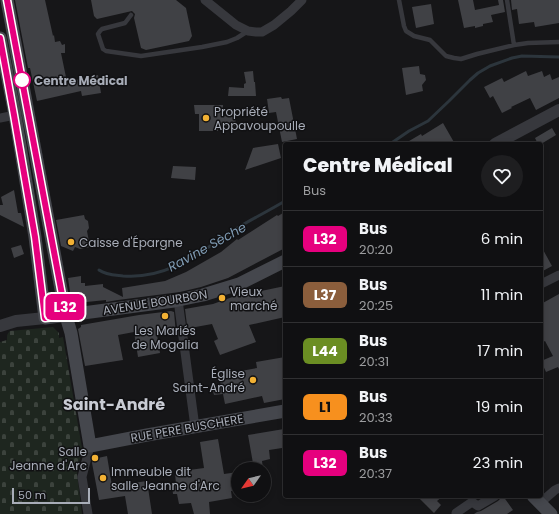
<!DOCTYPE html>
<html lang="fr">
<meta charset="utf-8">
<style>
:root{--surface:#101012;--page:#1e1e20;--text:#f1f3f6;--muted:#9c9d9f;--line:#303032}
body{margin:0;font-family:Poppins,sans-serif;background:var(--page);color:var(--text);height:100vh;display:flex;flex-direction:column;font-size:15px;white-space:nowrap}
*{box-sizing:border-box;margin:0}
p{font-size:13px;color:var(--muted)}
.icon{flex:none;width:22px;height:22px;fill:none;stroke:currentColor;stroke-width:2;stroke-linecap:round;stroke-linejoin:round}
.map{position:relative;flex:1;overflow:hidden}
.drawer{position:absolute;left:283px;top:142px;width:260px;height:356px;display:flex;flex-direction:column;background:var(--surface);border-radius:4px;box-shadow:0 2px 6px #0003,0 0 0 1px var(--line)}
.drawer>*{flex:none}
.badge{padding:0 8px;border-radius:6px;font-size:14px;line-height:26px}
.needle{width:26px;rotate:236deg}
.controls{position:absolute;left:231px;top:462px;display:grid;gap:8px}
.controls a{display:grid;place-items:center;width:40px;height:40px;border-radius:50%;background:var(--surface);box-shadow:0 2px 6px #0003,0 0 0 1px var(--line);font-size:20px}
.scale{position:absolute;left:12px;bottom:10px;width:78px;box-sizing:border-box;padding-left:4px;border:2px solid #a8adb8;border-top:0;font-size:11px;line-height:14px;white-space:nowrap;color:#a8adb8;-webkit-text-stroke:3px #111113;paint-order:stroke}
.map>.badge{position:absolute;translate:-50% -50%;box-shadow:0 0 0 2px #fff}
.round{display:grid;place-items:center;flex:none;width:42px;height:42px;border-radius:21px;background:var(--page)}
.head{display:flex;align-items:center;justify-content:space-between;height:68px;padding:0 20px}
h1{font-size:19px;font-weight:800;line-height:30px}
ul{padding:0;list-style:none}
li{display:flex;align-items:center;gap:12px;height:56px;padding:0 20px;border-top:1px solid var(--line)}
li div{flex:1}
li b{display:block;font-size:15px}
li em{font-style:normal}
li .badge{min-width:44px;font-weight:700;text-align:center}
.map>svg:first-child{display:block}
</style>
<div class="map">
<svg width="559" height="514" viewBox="0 0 559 514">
<defs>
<pattern id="cemetery-stones" width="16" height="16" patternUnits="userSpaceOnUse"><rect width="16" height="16" fill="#1e261f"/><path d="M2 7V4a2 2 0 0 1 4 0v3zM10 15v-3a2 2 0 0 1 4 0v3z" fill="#3c433d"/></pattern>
</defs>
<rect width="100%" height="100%" fill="#161618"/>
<!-- cemetery -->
<path fill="url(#cemetery-stones)" d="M53,327l6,6v5l4,-1 19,111 -5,25 5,41h-82v-172l7,-2c0,-5 0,-6 3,-9z"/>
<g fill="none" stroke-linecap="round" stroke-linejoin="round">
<!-- stream -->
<path stroke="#2c353c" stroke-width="3" d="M390,144l19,-13 19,-10 21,-20 21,-21 8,-7 12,-7 22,-8 10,-2 37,1
M99,270c7,5 16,5 24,6 46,4 80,-26 116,-49 15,-9 31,-17 46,-26"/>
</g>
<!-- building -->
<path fill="#404145" d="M15,0h30l8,36 1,-1 1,7 5,-1 2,4 3,-1v9h-4l6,29 31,-7 3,18 -19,3 -1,-5 -44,10 -7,-33h-2z
M91,0h85l10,8 6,28 -3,5 -43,9 -5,-2 -7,-30 1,-4 -3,-3 -35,8 -3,-3z
M458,0h15l2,10 24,-5 -1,-5h5l2,12 -14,3 2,7 -10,2v2l-8,2v-2l-11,2z
M511,0h48v23l-24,4 -1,-5 -15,2 -2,-15 -5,1z
M431,4l3,20 -18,4 -4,-21z
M419,66l1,8 5,1 1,5 -4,5 1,6 -17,4 -4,-27z
M253,71l1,11h1l1,14h-28l1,-9 15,1v-4l2,-1 -2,-11z
M526,71l2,5 14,-5 2,6 6,-3 2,6 7,-3v21l-23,12 -6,-12 -19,9 1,1 -10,5 -9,-17 -3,2 -6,-11 18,-9 2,4z
M281,97l1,2 7,-1 8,41 -15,3 -6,-30 -7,1 -2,-14z
M194,105h29v11l13,1 -1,9h-17v5h-19v-17h-4z
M443,123l12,21h-51l17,-10 1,2z
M552,128l4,7 -15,9h-3l-3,-6z
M278,144l3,14 -36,12 8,-22z
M173,166l23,1 -1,13 -24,-2z
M14,190l4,23h3l3,14 -24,-12v-10h3l-2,-8z
M283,213l2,5v30l-57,30 -27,9 -21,5 -62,8 -12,2v-2l-29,3 -5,-4 -1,-7h-1l-2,-14 13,-2v7h4v3l18,-2v3l20,10 -1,-9 43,-7 21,-9 35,-20 16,-13 1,1 39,-25 1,1z
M84,215l1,4 3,2 1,7 -2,3 3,16 -10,2 -5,-2 -2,4 -12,-5 -5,-26z
M21,245l3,9 -10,4 -3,-10z
M541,246l11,20 -11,6z
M285,286v31l-36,8 7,17 -36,13 -6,-14 4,-2 -6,-15 -22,4 1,5h-3l-3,-24 28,-5 25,-9v1z
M559,294v75l-1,-2 -12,5 -5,-11 12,-5 -8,-15 -4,2v-39z
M171,311l3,1 2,22 -19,1 3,18 -22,4 -4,-25 -16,3 5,25 -38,6 -7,-37 3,-2v-2l58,-10z
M285,357v42l-21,4 -2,-7 -37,8 -2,-10 -9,1 -2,-8 9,-1 -2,-11 38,-7 -1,-6z
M284,429l1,16h-3v3l-13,2 1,9 -8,2 1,8h-9l-6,-34z
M218,439l6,35 14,-2v18l-7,1 1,7 -23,4 1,12h-16l-3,-11 -12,1 -2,-10h-4l-1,-9 4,-1 -1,-11h7v-2l22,-3 -4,-26z
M107,456l5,30 35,-5 5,33h-24l-3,-18 -26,4 -7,-37 1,-4z
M417,496h26l-6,5 4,4 -7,8z
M501,496h2l10,14 -6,4h-33l3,-2 4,-1 17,-10 2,-2z"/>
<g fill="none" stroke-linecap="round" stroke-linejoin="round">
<!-- service -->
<path stroke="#37383d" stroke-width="4.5" d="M399,0l5,26 2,5 8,5 16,4 16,16 8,2 7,1 16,-5 37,-9 14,-2 31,-1
M507,0l7,45
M131,15l-6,8 -23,6 -2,2 -2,3 5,15 3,2 35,5 61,-9 25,-5 10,-4 11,-7"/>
<!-- minor -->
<path stroke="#37383d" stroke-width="9" d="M205,0l31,25 12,6 8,1h6l12,-7 17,-14 11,-11
M0,118l15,-3
M541,284l18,-9
M178,300l17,127
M540,503l15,-13 4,-2
M456,513l16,-11 6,4 17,-10
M88,514l-6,-37 8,-31"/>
<!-- tertiary -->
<path stroke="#37383d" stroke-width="12" d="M495,144l64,-34
M0,326l16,-5 29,-3"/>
<!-- secondary -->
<path stroke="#45474d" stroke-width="13" d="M7,0l59,316 5,17 19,113 57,-11 138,-24
M0,38l15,77 20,122 10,81 129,-17 29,-6 36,-11 46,-23
M533,496l18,18"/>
</g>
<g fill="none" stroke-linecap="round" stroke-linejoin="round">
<!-- line casing -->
<g stroke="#fff" stroke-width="9">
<path id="line" d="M0,38l14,77 21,122 10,81 21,-2 -59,-316"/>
</g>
<!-- line -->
<use href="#line" stroke="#e6007e" stroke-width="6"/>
</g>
<!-- markers -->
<circle fill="#fff" stroke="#e6007e" stroke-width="2" cx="22" cy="80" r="8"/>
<g fill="#f2b134" stroke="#111113" stroke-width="1.5">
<circle cx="206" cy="118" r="4"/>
<circle cx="71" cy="242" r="4"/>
<circle cx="222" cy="298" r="4"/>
<circle cx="165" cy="316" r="4"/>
<circle cx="253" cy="380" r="4"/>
<circle cx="95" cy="458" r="4"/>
<circle cx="103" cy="478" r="4"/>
</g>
<g text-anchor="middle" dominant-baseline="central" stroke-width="3" stroke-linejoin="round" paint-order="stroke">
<!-- stop labels -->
<g font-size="12" font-weight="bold" fill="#a8adb8" stroke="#111113" text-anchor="start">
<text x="34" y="80">Centre Médical</text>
</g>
<!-- poi labels -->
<g font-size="12" fill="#a8adb8" stroke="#111113" text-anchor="start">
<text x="214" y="111">Propriété<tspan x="214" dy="14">Appavoupoulle</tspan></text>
<text x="79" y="242">Caisse d'Épargne</text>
<text x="230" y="291">Vieux<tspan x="230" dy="14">marché</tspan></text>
<text x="165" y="330" text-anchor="middle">Les Mariés<tspan x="165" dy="14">de Mogalia</tspan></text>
<text x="245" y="373" text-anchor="end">Église<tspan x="245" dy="14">Saint-André</tspan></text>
<text x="87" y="451" text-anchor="end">Salle<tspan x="87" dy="14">Jeanne d'Arc</tspan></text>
<text x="111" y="471">Immeuble dit<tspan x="111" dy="14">salle Jeanne d'Arc</tspan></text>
</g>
<!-- street labels -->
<g font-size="12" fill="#a8adb8" stroke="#111113">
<text transform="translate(155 302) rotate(-9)">AVENUE BOURBON</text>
<text transform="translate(187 428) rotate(-10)">RUE PERE BUSCHERE</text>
</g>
<!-- water labels -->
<g font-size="13" font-style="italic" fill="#7f9bb3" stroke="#111113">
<text transform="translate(207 247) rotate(-29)">Ravine Sèche</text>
</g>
<!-- district labels -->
<g font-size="16" font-weight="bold" fill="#c9ccd4" stroke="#111113">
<text x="114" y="404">Saint-André</text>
</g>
</g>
</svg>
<div class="controls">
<a><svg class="needle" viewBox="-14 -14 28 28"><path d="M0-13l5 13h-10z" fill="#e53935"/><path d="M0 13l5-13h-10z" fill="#9c9d9f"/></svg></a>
</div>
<div class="scale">50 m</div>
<b class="badge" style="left:65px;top:307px;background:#e6007e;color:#fff">L32</b>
<section class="drawer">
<div class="head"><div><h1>Centre Médical</h1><p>Bus</p></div><a class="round"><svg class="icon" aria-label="heart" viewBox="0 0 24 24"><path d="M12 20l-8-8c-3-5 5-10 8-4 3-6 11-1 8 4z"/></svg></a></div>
<ul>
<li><span class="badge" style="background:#e6007e;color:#fff">L32</span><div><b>Bus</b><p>20:20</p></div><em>6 min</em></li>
<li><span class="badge" style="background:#8b5e3c;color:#fff">L37</span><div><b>Bus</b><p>20:25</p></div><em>11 min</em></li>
<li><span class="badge" style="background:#6b8e23;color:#fff">L44</span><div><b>Bus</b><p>20:31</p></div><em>17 min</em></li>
<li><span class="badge" style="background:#f7901e;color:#111">L1</span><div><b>Bus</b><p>20:33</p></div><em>19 min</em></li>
<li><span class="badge" style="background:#e6007e;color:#fff">L32</span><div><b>Bus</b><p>20:37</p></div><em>23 min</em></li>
</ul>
</section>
</div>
